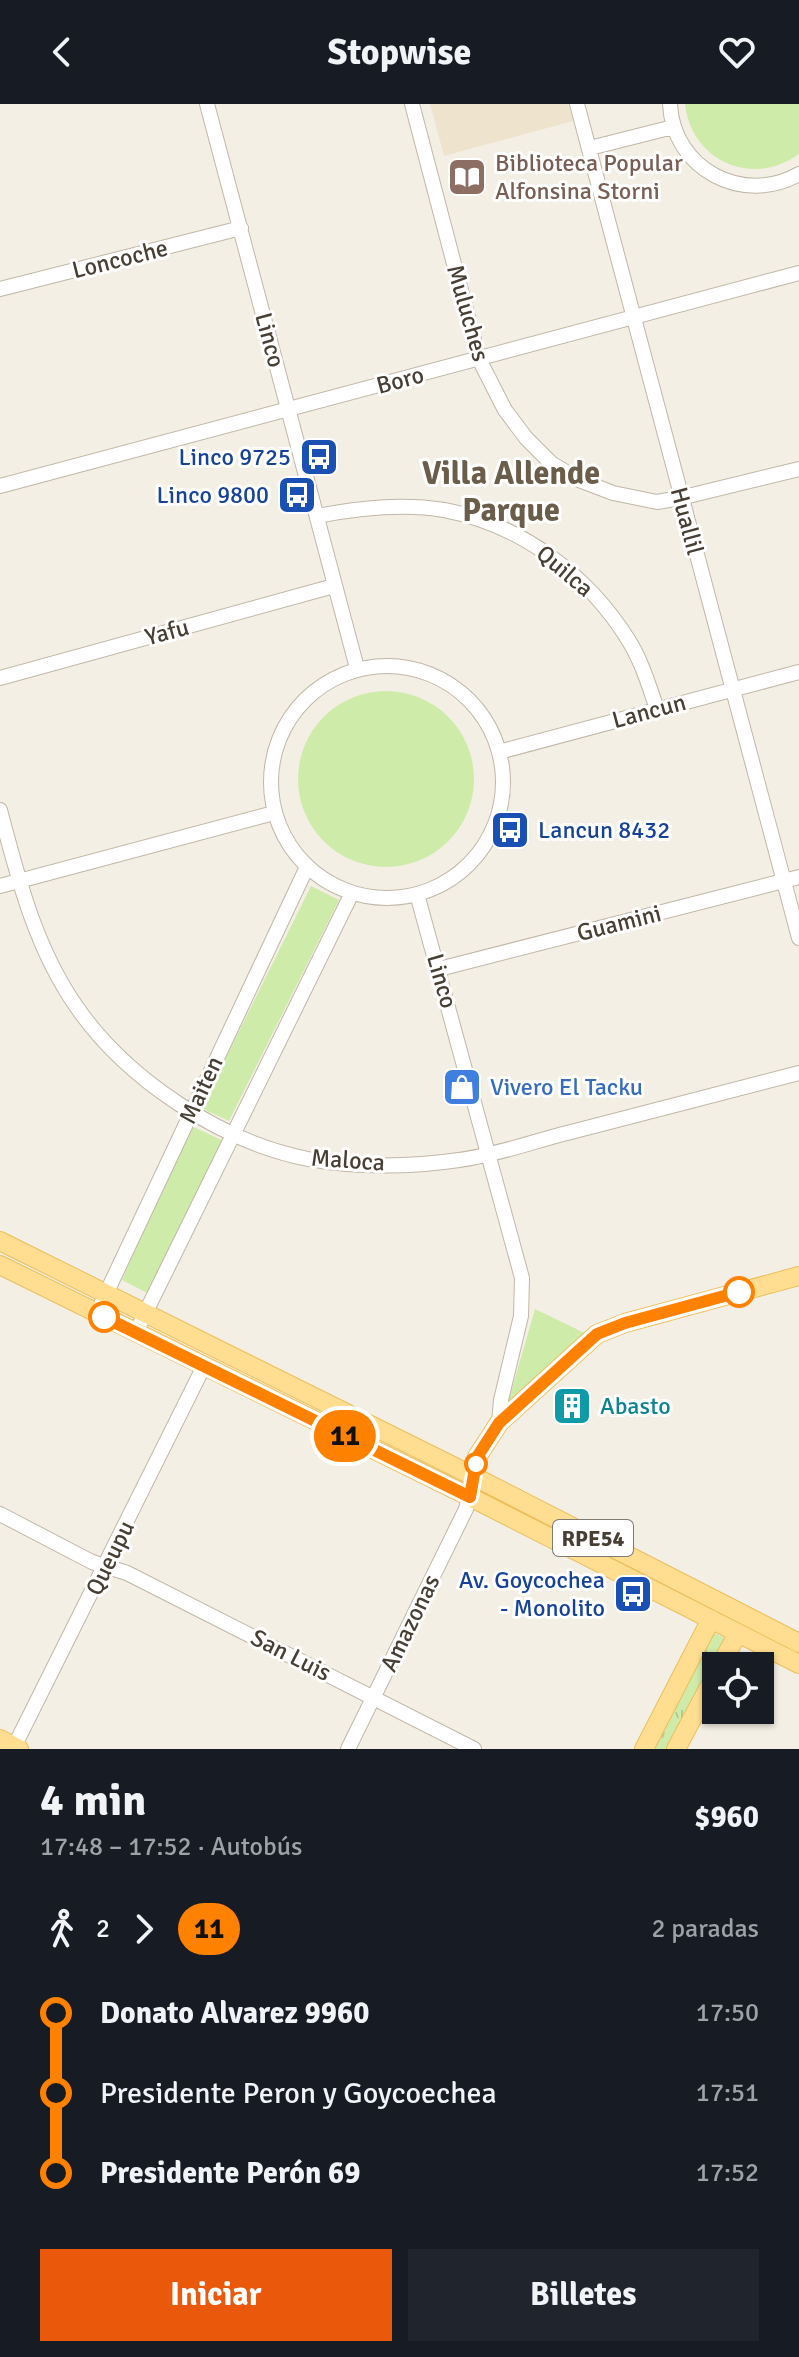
<!DOCTYPE html>
<html lang="es">
<meta charset="utf-8">
<style>
:root{--surface:#171b24;--page:#20242c;--text:#f1f3f6;--muted:#9ea1a6;--accent:#ea580c}
body{margin:0;font-family:Signika,sans-serif;background:var(--page);color:var(--text);height:100vh;display:flex;flex-direction:column;font-size:30px;white-space:nowrap}
*{box-sizing:border-box;margin:0}
p{font-size:26px;color:var(--muted)}
.icon{flex:none;width:44px;height:44px;fill:none;stroke:currentColor;stroke-width:2;stroke-linecap:round;stroke-linejoin:round}
.map{position:relative;height:1645px;overflow:hidden}
.drawer{display:flex;flex-direction:column;background:var(--surface);flex:1}
.drawer>*{flex:none}
.badge{padding:0 16px;border-radius:26px;font-size:28px;line-height:52px}
.fabs{position:absolute;left:702px;top:1548px;display:grid;gap:16px}
.fabs a{display:grid;place-items:center;width:72px;height:72px;border-radius:0px;background:var(--surface);box-shadow:0 2px 6px #0004;font-size:40px}
.map>.badge{position:absolute;translate:-50% -50%;box-shadow:0 0 0 4px #fff}
.legs{display:flex;align-items:center;gap:12px;height:88px;padding:0 40px;font-size:26px}
.legs p{margin-inline-start:auto}
.head{display:flex;align-items:center;justify-content:space-between;height:136px;padding:0 40px}
h1{font-size:44px;font-weight:700;line-height:60px}
.action{display:flex;gap:16px;margin-top:auto;padding:16px 40px}
.action a{flex:1;height:92px;border-radius:0px;background:var(--accent);color:#fff;font-size:32px;font-weight:700;line-height:92px;text-align:center}
.action a+a{background:var(--page);color:var(--text)}
ul{padding:0 40px;list-style:none}
li{display:flex;align-items:center;gap:28px;height:80px;font-size:30px}
li i{display:grid;place-items:center;width:12px;height:100%;margin:0 10px;background:currentColor}
li i::after{content:'';width:20px;height:20px;margin:-10px;border:6px solid;border-radius:50%;background:var(--surface)}
li p{margin-inline-start:auto}
li:first-child i{background:linear-gradient(#0000 50%,currentColor 0)}
li:last-child i{background:linear-gradient(currentColor 50%,#0000 0)}
header{display:flex;justify-content:space-between;align-items:center;height:104px;padding:0 40px;background:var(--surface);font-size:36px;font-weight:700}
.map>svg:first-child{display:block}
</style>
<header><svg class="icon" aria-label="back" viewBox="0 0 24 24"><path d="M15 5l-7 7 7 7"/></svg>Stopwise<svg class="icon" aria-label="heart" viewBox="0 0 24 24"><path d="M12 20l-8-8c-3-5 5-10 8-4 3-6 11-1 8 4z"/></svg></header>
<div class="map">
<svg width="799" height="1645" viewBox="0 0 799 1645">
<defs>
<pattern id="grass-tufts" width="24" height="20" patternUnits="userSpaceOnUse" patternTransform="scale(2)"><rect width="24" height="20" fill="#cfebaa"/><path d="M3 7l-1-3M5 7V3M7 7l1-3M15 17l-1-3M17 17v-4M19 17l1-3" fill="none" stroke="#b3cb93"/></pattern>
</defs>
<rect width="100%" height="100%" fill="#f4efe5"/>
<!-- education -->
<path fill="#eee4cd" d="M430,0h138l5,17 -129,35z"/>
<!-- grass -->
<path fill="url(#grass-tufts)" d="M712,1528l15,7 -54,110h-23z"/>
<!-- park -->
<path fill="#cfebaa" d="M685,0h114v50c-46,34 -108,7 -114,-50z
M298 675a88 88 0 1 1 176 0a88 88 0 1 1-176 0Z
M311,782l28,14 -110,221 -28,-13z
M189,1021l35,16 -75,153 -27,-14z
M535,1205l58,28 -86,69z"/>
<g fill="none" stroke-linecap="round" stroke-linejoin="round">
<!-- minor casing -->
<g stroke="#c0b7a7" stroke-width="16">
<path id="minor" d="M207,0l150,564
M412,0l67,255 26,51 21,28 25,25 28,17 34,13 44,9 23,-4 119,-29
M577,0l222,834
M670,0c3,65 73,102 129,70
M590,44l83,-21
M0,185l241,-61
M0,382l799,-213
M317,412c42,-8 85,-13 127,-6 77,14 145,66 185,131 13,21 20,45 28,68
M271 678a116 116 0 1 1 232 0a116 116 0 1 1-232 0Z
M0,574l334,-92
M499,648l300,-80
M0,706c18,68 35,137 76,196 50,73 145,136 232,153 48,9 104,8 151,1 38,-5 75,-19 112,-28 76,-20 152,-39 228,-59
M0,782l274,-73
M417,790l105,384 -1,38 -20,84 -2,23
M439,865l360,-92
M97,1209l210,-446
M136,1228l216,-439
M0,1410l92,48 35,11 347,176
M13,1645l191,-383
M348,1645l118,-240 5,-20"/>
</g>
<!-- major casing -->
<g stroke="#edbe5a" stroke-width="20">
<path id="major" d="M0,1137l473,235 326,167
M0,1161l470,232 329,167
M473,1372l4,-19 22,-34 98,-89 28,-11 174,-47
M720,1562l18,-33
M0,1635l19,10
M644,1645l67,-130
M676,1645l40,-75"/>
</g>
<!-- minor -->
<use href="#minor" stroke="#fff" stroke-width="14"/>
<!-- major -->
<use href="#major" stroke="#ffde92" stroke-width="18"/>
</g>
<g fill="none" stroke-linecap="round" stroke-linejoin="round">
<!-- line-1 casing -->
<g stroke="#fff" stroke-width="18">
<path id="line-1" d="M104,1213l366,180 7,-40 22,-34 98,-89 28,-11 114,-31"/>
</g>
<!-- line-1 -->
<use href="#line-1" stroke="#ff8100" stroke-width="12"/>
</g>
<!-- icons -->
<defs>
<g id="library-square" transform="scale(2)"><rect x="-9" y="-9" width="18" height="18" rx="4" fill="#8d6e63" stroke="#fff"/><path d="M-6-4Q-3-5.5-.7-3.5V5Q-3 3-6 4ZM6-4Q3-5.5 .7-3.5V5Q3 3 6 4Z" fill="#fff"/></g>
<g id="bus-square" transform="scale(2)"><rect x="-9" y="-9" width="18" height="18" rx="4" fill="#1a4fb4" stroke="#fff"/><path d="M-5-6H5V4H4V6H2V4H-2V6H-4V4H-5ZM-3.5-4V0h7V-4ZM-3.5 1.2v1.5H-2V1.2ZM2 1.2v1.5H3.5V1.2Z" fill="#fff"/></g>
<g id="shop-square" transform="scale(2)"><rect x="-9" y="-9" width="18" height="18" rx="4" fill="#3f7fe0" stroke="#fff"/><path d="M-5-2.5h2.3a2.7 3.5 0 0 1 5.4 0H5L5.5 6h-11ZM-1.5-2.5h3a1.5 2.3 0 0 0-3 0Z" fill="#fff"/></g>
<g id="building-square" transform="scale(2)"><rect x="-9" y="-9" width="18" height="18" rx="4" fill="#0f9aa8" stroke="#fff"/><path d="M-4-6H4V6H1V3H-1V6H-4ZM-2.5-4.3h1.7v1.8h-1.7ZM.8-4.3h1.7v1.8H.8ZM-2.5-1h1.7V.8h-1.7ZM.8-1h1.7V.8H.8Z" fill="#fff"/></g>
</defs>
<g fill-rule="evenodd">
<use href="#library-square" x="467" y="73"/>
<use href="#bus-square" x="319" y="353"/>
<use href="#bus-square" x="297" y="391"/>
<use href="#bus-square" x="510" y="726"/>
<use href="#shop-square" x="462" y="983"/>
<use href="#building-square" x="572" y="1302"/>
<use href="#bus-square" x="633" y="1490"/>
</g>
<!-- markers -->
<g fill="#fff" stroke="#ff8100" stroke-width="4">
<circle cx="739" cy="1188" r="14"/>
<circle cx="104" cy="1213" r="14"/>
<circle cx="476" cy="1360" r="10"/>
</g>
<g text-anchor="middle" dominant-baseline="central" stroke-width="6" stroke-linejoin="round" paint-order="stroke">
<!-- shield labels -->
<rect fill="#fff" stroke="#7e7971" stroke-width="2" x="553" y="1416" width="80" height="36" rx="6"/>
<g font-size="22" font-weight="bold" fill="#473f34">
<text x="593" y="1434">RPE54</text>
</g>
<!-- education labels -->
<g font-size="24" fill="#785e54" stroke="#fff" text-anchor="start">
<text x="495" y="59">Biblioteca Popular<tspan x="495" dy="28">Alfonsina Storni</tspan></text>
</g>
<!-- street labels -->
<g font-size="24" fill="#473f34" stroke="#fff">
<text transform="translate(120 155) rotate(-14)">Loncoche</text>
<text transform="translate(468 209) rotate(74)">Muluches</text>
<text transform="translate(270 236) rotate(75)">Linco</text>
<text transform="translate(400 276) rotate(-15)">Boro</text>
<text transform="translate(687 417) rotate(75)">Huallil</text>
<text transform="translate(565 467) rotate(40)">Quilca</text>
<text transform="translate(167 528) rotate(-15)">Yafu</text>
<text transform="translate(649 607) rotate(-15)">Lancun</text>
<text transform="translate(619 819) rotate(-14)">Guamini</text>
<text transform="translate(442 877) rotate(74)">Linco</text>
<text transform="translate(201 986) rotate(-65)">Maiten</text>
<text transform="translate(348 1056) rotate(4)">Maloca</text>
<text transform="translate(110 1454) rotate(-64)">Queupu</text>
<text transform="translate(410 1519) rotate(-64)">Amazonas</text>
<text transform="translate(291 1551) rotate(27)">San Luis</text>
</g>
<!-- transit labels -->
<g font-size="24" fill="#164399" stroke="#fff" text-anchor="end">
<text x="291" y="353">Linco 9725</text>
<text x="269" y="391">Linco 9800</text>
<text x="538" y="726" text-anchor="start">Lancun 8432</text>
<text x="605" y="1476">Av. Goycochea<tspan x="605" dy="28">- Monolito</tspan></text>
</g>
<!-- shop labels -->
<g font-size="24" fill="#366cbe" stroke="#fff" text-anchor="start">
<text x="490" y="983">Vivero El Tacku</text>
</g>
<!-- culture labels -->
<g font-size="24" fill="#0d838f" stroke="#fff" text-anchor="start">
<text x="600" y="1302">Abasto</text>
</g>
<!-- district labels -->
<g font-size="32" font-weight="bold" fill="#6a5d4a" stroke="#fff">
<text x="511" y="369">Villa Allende<tspan x="511" dy="37">Parque</tspan></text>
</g>
</g>
</svg>
<div class="fabs">
<a><svg class="icon" aria-label="locate" viewBox="0 0 24 24"><circle cx="12" cy="12" r="6"/><path d="M12 2v4M12 18v4M2 12h4M18 12h4"/></svg></a>
</div>
<b class="badge" style="left:345px;top:1332px;background:#ff8100;color:#111">11</b>
</div>
<section class="drawer">
<div class="head"><div><h1>4 min</h1><p>17:48 – 17:52 · Autobús</p></div><b>$960</b></div>
<div class="legs"><svg class="icon" aria-label="walk" viewBox="0 0 24 24"><circle cx="13" cy="4" r="2"/><path d="M13 8l-2 6 4 7M11 14l-3 7M7 12l3-4h3l4 4"/></svg>2<svg class="icon" aria-label="forward" viewBox="0 0 24 24"><path d="M9 5l7 7-7 7"/></svg><b class="badge" style="background:#ff8100;color:#111">11</b><p>2 paradas</p></div>
<ul>
<li><i style="color:#ff8100"></i><b>Donato Alvarez 9960</b><p>17:50</p></li>
<li><i style="color:#ff8100"></i><span>Presidente Peron y Goycoechea</span><p>17:51</p></li>
<li><i style="color:#ff8100"></i><b>Presidente Perón 69</b><p>17:52</p></li>
</ul>
<div class="action"><a>Iniciar</a><a>Billetes</a></div>
</section>
